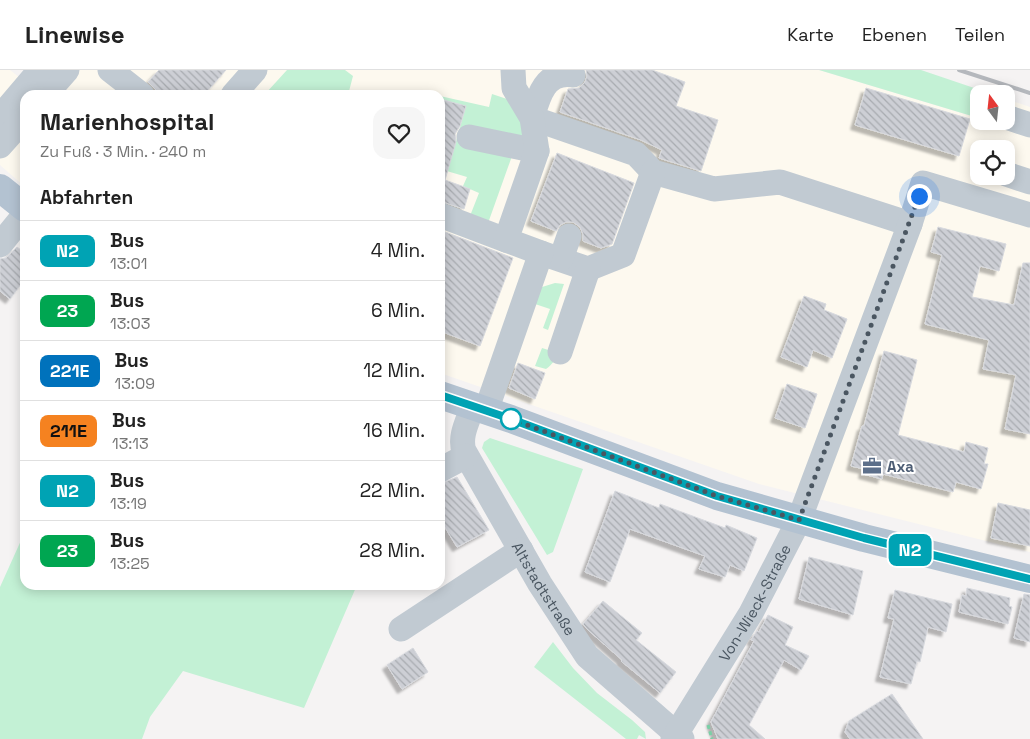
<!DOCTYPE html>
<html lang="de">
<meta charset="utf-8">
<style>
:root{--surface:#fff;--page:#f6f6f6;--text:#222;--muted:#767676;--line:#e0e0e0}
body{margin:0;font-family:"Space Grotesk",sans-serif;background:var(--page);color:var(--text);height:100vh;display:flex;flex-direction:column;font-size:19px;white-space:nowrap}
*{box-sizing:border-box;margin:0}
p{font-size:16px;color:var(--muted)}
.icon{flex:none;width:28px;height:28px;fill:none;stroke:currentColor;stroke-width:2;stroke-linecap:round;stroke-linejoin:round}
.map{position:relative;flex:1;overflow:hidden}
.sheet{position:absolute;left:20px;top:20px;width:425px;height:500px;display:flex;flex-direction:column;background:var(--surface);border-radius:15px;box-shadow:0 2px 12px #0003}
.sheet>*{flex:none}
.badge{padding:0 10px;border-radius:8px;font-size:18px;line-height:32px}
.needle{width:32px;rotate:345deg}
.tools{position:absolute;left:970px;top:15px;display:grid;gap:10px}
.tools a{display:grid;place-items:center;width:45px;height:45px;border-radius:10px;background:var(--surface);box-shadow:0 2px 12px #0003;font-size:25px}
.you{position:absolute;width:25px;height:25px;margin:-12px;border:4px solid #fff;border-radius:50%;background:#1a73e8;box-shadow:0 0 0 8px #1a73e833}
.map>.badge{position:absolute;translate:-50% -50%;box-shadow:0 0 0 2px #fff}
h2{padding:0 20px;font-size:19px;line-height:45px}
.round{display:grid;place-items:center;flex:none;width:52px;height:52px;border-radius:15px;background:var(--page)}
.headline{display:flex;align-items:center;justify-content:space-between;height:85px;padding:0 20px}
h1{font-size:24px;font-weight:600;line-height:38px}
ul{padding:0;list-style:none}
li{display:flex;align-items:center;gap:15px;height:60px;padding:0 20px;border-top:1px solid var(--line)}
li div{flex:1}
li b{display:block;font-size:19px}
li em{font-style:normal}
li .badge{min-width:55px;font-weight:700;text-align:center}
header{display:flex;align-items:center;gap:30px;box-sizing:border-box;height:70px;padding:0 25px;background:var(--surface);border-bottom:1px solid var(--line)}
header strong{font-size:24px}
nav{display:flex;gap:28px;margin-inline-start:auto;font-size:18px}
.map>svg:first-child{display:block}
</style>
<header>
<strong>Linewise</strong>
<nav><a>Karte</a><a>Ebenen</a><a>Teilen</a></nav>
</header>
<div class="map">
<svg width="1030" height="669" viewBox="0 0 1030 669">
<defs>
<pattern id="building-back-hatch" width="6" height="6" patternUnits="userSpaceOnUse" patternTransform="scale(1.25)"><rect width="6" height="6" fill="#cdcfd5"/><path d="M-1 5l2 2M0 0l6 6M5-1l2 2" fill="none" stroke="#a8abb0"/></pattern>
<filter id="shadow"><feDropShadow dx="-4.5" dy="4.5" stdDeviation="1" flood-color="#0004"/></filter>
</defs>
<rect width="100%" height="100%" fill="#f5f3f3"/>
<!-- commercial -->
<path fill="#fdf9ef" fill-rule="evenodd" d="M0,0h10l24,19 17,-19h768l156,47 4,-13v17h27v-22l24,8v445l-271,-68 -319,-111v-278h-415v92l-25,-22zM979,79h27v27h-27z"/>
<!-- green -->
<path fill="#c3f1d5" d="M287,0h58l8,6 -5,19h-90l8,-2z
M819,0h102l62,21 -1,3h-3v10l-4,13z
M492,24l18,6 17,34 -15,22 -25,70 -19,-5 11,-28 -16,-7 4,-9 -27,-8 11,-10 15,-53 -26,-7v-3l49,11z
M555,213l9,1 -16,46 -5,-2 7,-19 -18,-6 10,-16z
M542,278l19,6c-6,5 -9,11 -15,15l-11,-3z
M490,368l93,31 -30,83 -6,3 -65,-107 2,-6z
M23,466h2v49h332l-53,123 -121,-37 -33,46 -8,22h-142v-152z
M553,572l20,26 24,25 35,27 13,12 1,7 -7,-4 -2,4h-11l-92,-72z"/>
<!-- building -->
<path fill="url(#building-back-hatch)" stroke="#d7d9de" filter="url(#shadow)" d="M159,0h67l-22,25h-43l-13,-13z
M586,0h66l33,12 -9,24 42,14 -17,51 -42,-13 3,-8 -21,-10 -81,-28 8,-23 11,-1 6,-6 2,-6z
M866,18l104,31 -11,37 -104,-31z
M440,29l26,7 -6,20 -5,8 1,8 -11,38 25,9 -6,20 -24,-8z
M557,83l77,30 -22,61 -11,4 -18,-7v-7l-3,-7 -7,-5h-7l-6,3 -4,6 -25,-10z
M938,157l68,17 -7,27 -19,-5 -8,31 42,8 9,-42h7v171l-25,-5 11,-54 -33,-6 6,-29 -64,-16 17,-69 -11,-3z
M440,160l73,28 -33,88 -40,-15z
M17,177l8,6v26l-15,20 -10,-8v-32l6,-1z
M804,226l22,8 -2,6 23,9 -15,39 -19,-8 -6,17 -26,-10z
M884,281l33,9 -19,75 66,17 2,-10 22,6 -4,16h4l-7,25 -25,-7 -3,10 -70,-18 -1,5 -19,-5 1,-5 -13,-3 11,-40h2z
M518,293l27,10 -10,26 -26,-11z
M787,314l30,10 -12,34 -30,-10z
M457,407l32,53 -32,17 -17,-28v-35z
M615,421l44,17 1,-4 65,24 1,-3 31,13 -13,33 -14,-6 -5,12 -26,-8 6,-13 -75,-27 -20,53 -25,-10z
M998,433l32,7v36l-39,-8z
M809,487l54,14 -10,44 -54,-16z
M967,518l43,10 -1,8 3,1 -4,17 -49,-12 3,-17 4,1z
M895,520l57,14 -6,28 -18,-5 -8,35 -3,-1 -6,23 -31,-7 14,-58 -6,-1z
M1024,524l6,1v47l-16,-4z
M603,531l39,32 -6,7 40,32 -16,21 -39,-32 1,-1 -35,-31 -4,-5z
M768,545l25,12 -8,18 24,11 -8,14 -17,-10 -35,65 16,14h-47l-7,-17 43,-81 -3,-1 6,-9 2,1z
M413,578l15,24 -26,17 -15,-24z
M892,624l31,45h-73l-5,-7 4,-11z"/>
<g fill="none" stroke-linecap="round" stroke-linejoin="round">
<!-- path -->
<path stroke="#7ad0a6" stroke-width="3" stroke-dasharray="4 2.5" stroke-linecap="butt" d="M708,655l4,14"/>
<!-- minor -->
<g stroke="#c1cad2" stroke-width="25">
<path d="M110,0l32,25"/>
<path d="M573,5c-28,-5 -35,22 -41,43l104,36 17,18 61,17 66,-7 130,42"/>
<path d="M45,25l22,-25"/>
<path d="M233,25l22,-25"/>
<path d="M0,47l40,-47"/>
<path d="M1006,47l24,8"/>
<path d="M469,67l68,14"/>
<path d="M0,76l25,-28"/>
<path d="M1006,104l24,8"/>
<path d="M440,145l66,25"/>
<path d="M0,175l25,-31"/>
<path d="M541,183l47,16 35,-14 30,-83"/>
<path d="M561,189l8,-23"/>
<path d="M560,282l28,-83"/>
<path id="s1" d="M473,336c-5,15 -14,30 -9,45l76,133 47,72 95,83"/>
<path d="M486,341l55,-158 -35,-13 31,-89 -5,-33 -18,-30 -1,-18"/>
<path d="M440,400l26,-14"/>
<path d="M401,559l120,-79"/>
<path id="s2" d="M673,669l78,-126 48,-93 111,-296 13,-41 107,32"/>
</g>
<!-- major -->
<path stroke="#b3c2d1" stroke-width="28" d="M0,118l25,20
M440,325l71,24 206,77 147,42 166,41"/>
<!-- rail -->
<path stroke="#b5b8bd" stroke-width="4" d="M959,0l71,23"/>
</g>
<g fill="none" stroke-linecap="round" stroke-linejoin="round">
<!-- line casing -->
<g stroke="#fff" stroke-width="11">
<path id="line" d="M440,325l71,24 206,77 147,42 166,41"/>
</g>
<!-- line -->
<use href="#line" stroke="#00a3b4" stroke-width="8"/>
<!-- walk -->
<path stroke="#4a5661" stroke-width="5" stroke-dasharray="0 9" d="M511,349l206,77 82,24 120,-324"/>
</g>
<!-- icons -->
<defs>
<g id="office-bare" transform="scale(1.5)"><path d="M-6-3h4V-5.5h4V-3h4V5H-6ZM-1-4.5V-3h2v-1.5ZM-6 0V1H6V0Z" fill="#5c6f8a" stroke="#fff" stroke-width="2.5" paint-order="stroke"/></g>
</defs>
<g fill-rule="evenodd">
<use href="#office-bare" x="872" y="396"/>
</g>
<!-- markers -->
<circle fill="#fff" stroke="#00a3b4" stroke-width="2.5" cx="511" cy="349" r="10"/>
<g text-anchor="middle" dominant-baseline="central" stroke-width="4" stroke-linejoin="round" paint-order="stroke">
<!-- service labels -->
<g font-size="15" font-weight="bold" fill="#4e5e75" stroke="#fff" text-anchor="start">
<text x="887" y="396">Axa</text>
</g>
<!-- street labels -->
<g font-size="15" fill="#4a5661" stroke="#fff">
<text stroke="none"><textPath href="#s1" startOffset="206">Altstadtstraße</textPath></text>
<text stroke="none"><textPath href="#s2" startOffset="159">Von-Wieck-Straße</textPath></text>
</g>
</g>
</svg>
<div class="tools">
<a><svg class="needle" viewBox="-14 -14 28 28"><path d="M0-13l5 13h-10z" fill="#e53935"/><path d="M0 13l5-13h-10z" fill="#767676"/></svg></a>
<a><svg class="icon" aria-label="locate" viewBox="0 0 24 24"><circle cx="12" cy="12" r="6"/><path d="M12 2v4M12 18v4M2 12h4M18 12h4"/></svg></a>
</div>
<div class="you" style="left:919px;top:126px"></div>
<b class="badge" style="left:910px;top:480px;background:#00a3b4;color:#fff">N2</b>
<section class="sheet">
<div class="headline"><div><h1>Marienhospital</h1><p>Zu Fuß · 3 Min. · 240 m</p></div><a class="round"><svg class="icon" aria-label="heart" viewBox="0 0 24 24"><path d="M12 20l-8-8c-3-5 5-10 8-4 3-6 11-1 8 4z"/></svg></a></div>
<h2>Abfahrten</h2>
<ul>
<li><span class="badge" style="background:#00a3b4;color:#fff">N2</span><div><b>Bus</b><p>13:01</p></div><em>4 Min.</em></li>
<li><span class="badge" style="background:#00a651;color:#fff">23</span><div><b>Bus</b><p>13:03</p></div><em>6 Min.</em></li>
<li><span class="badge" style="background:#0072bc;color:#fff">221E</span><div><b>Bus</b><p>13:09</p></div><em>12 Min.</em></li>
<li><span class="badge" style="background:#f58220;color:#111">211E</span><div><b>Bus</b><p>13:13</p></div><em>16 Min.</em></li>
<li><span class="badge" style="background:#00a3b4;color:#fff">N2</span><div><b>Bus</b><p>13:19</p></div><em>22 Min.</em></li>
<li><span class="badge" style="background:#00a651;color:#fff">23</span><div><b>Bus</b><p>13:25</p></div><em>28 Min.</em></li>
</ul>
</section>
</div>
